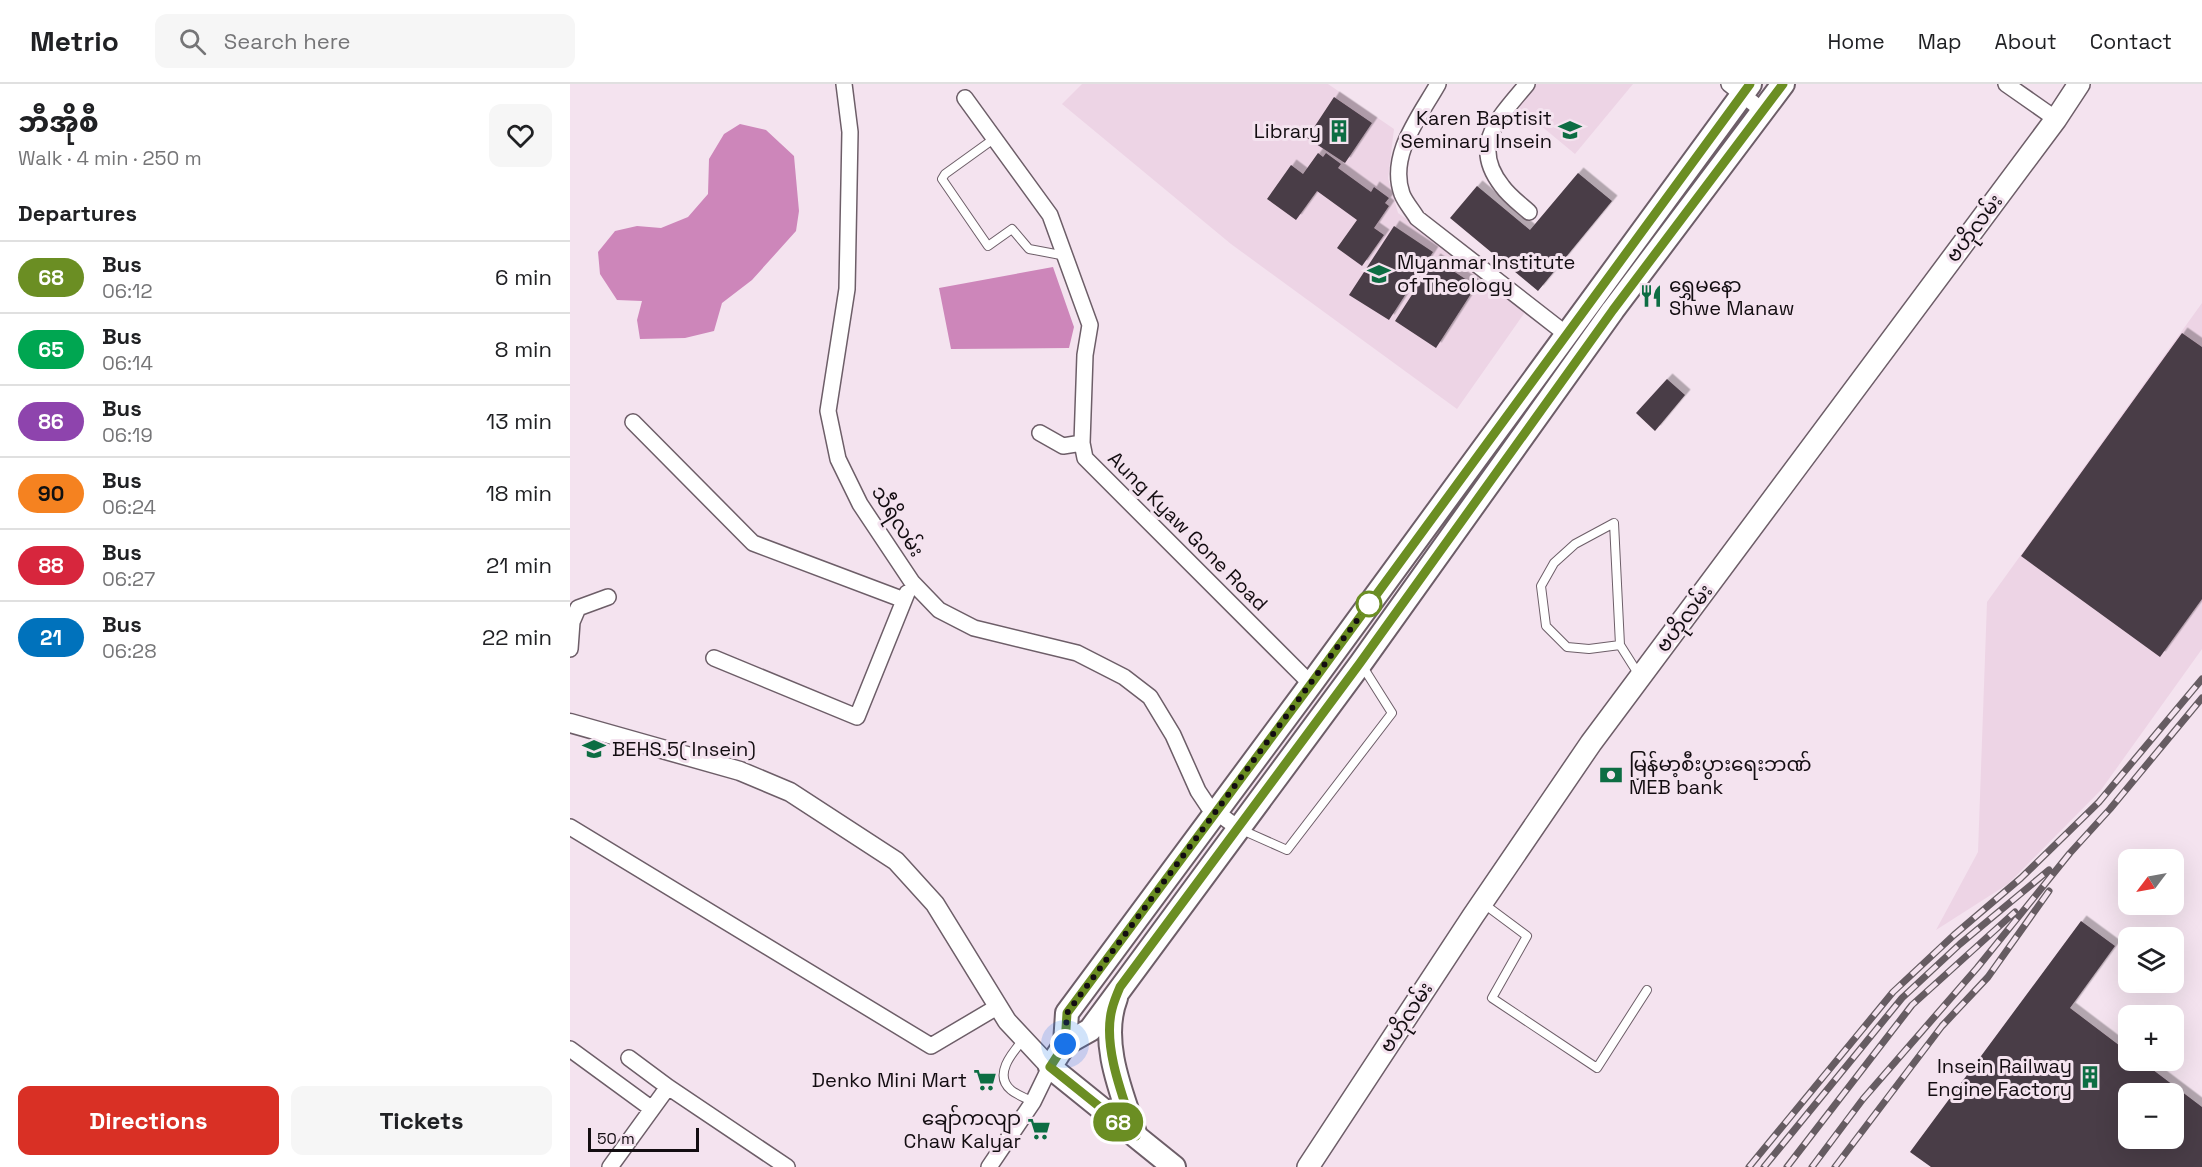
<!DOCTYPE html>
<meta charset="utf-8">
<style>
:root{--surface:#fff;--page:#f6f6f6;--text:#202124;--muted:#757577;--line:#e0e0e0;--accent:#d93025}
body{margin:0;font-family:"Space Grotesk","Noto Sans Myanmar",sans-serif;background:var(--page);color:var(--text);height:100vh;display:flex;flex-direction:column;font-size:22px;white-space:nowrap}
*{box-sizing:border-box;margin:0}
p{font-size:20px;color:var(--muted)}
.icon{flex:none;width:33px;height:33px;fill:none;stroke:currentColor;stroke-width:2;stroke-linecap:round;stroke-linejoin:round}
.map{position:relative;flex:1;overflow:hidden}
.sheet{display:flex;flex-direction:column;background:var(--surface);width:570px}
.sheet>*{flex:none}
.badge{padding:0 12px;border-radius:20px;font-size:21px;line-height:39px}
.needle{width:39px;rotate:238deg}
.controls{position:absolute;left:1548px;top:765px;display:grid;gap:12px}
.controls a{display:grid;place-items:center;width:66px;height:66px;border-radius:12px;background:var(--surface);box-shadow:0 6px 24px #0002;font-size:30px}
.scale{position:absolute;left:18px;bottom:15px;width:111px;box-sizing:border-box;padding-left:6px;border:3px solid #130d11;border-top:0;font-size:16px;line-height:21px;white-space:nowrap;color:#130d11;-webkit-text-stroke:4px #f4e3ef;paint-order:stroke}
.you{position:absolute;width:30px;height:30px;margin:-15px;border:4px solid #fff;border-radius:50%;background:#1a73e8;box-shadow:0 0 0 9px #1a73e833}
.map>.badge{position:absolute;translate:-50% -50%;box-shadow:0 0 0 3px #fff}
h2{padding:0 18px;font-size:22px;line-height:54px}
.round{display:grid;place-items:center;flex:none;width:63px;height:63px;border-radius:12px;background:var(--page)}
.summary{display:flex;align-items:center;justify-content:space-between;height:102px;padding:0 18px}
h1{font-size:28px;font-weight:800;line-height:45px}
.primary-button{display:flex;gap:12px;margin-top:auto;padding:12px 18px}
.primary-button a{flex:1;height:69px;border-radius:12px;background:var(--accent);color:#fff;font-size:24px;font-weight:800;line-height:69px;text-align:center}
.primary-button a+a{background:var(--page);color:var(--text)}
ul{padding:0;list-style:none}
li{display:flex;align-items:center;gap:18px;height:72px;padding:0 18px;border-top:2px solid var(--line)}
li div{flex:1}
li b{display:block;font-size:22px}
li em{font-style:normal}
li .badge{min-width:66px;font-weight:700;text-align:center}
header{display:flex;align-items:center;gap:36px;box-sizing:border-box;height:84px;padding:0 30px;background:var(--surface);border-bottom:2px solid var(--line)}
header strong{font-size:28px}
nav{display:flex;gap:33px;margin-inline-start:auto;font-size:21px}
.search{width:420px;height:54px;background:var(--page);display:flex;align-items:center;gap:15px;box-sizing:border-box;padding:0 21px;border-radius:12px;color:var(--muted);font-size:22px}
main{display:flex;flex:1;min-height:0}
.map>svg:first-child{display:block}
</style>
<header>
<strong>Metrio</strong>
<div class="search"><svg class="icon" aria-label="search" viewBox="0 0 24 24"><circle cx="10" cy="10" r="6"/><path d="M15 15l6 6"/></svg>Search here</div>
<nav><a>Home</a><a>Map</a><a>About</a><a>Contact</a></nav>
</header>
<main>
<section class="sheet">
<div class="summary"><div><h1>ဘီအိုစီ</h1><p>Walk · 4 min · 250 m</p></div><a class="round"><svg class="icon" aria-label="heart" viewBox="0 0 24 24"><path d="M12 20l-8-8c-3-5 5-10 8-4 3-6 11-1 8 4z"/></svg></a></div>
<h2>Departures</h2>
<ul>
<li><span class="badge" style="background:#6b8e23;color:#fff">68</span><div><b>Bus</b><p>06:12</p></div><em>6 min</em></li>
<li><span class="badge" style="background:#00a651;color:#fff">65</span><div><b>Bus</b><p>06:14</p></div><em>8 min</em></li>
<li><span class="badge" style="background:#8e44ad;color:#fff">86</span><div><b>Bus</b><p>06:19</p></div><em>13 min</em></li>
<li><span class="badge" style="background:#f58220;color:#111">90</span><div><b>Bus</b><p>06:24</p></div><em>18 min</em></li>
<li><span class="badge" style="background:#d7263d;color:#fff">88</span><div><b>Bus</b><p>06:27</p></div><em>21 min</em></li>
<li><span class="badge" style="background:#0072bc;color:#fff">21</span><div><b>Bus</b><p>06:28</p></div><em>22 min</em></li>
</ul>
<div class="primary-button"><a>Directions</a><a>Tickets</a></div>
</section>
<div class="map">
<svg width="1632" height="1083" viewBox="0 0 1632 1083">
<defs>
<filter id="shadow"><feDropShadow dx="5.5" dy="-5.5" stdDeviation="0" flood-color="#0004"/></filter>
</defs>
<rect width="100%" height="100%" fill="#f4e3ef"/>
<!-- built -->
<path fill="#edd4e5" d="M512,0h246l66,45 -6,49 10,35 132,92 -73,104 -226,-165 -169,-140z
M963,0h100l-58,70 -59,-49z
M1632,219v346l-101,141 -93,94 -72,46 42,-78 9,-250z"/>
<!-- water -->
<path fill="#cd86ba" d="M170,40l26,6 28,26 5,55 -3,20 -44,49 -30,23 -8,28 -29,7 -45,1 -3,-19 5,-19 -25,-1 -17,-26 -2,-22 17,-21 22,-5 24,2 27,-11 20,-23 1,-35 15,-25z
M483,183l21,60 -5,21 -118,1 -12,-61z"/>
<!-- building -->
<path fill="#4a3c46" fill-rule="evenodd" filter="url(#shadow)" d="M764,13l38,26 -27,40 -38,-25z
M748,69l5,4 3,-4 15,11 -3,4 33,24 3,-5 15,11 -4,5 4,3 -15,22 10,7 -22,31 -25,-18 20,-28 -40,-29 -21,29 -29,-21 24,-34 12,9z
M1008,89l34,28 -74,90 -88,-73 27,-32 53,44z
M824,142l39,26 -44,68 -40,-25z
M865,175l41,27 -40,62 -41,-27z
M1612,249l20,14v252l-42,58 -139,-101z
M1097,295l18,16 -30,36 -19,-18z
M1511,837l34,25 -45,62 58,44v8h12l62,47v60h-271l-21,-15zM1558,1010h46v44h-46z"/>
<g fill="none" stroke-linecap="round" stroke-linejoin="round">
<!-- service casing -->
<g stroke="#6d5e68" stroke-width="10">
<path id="service" d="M425,54l-50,36 -3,5 46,67 24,-17 17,20 37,7
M1050,561l-31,4 -22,-2 -21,-21 -5,-40 13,-23 21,-19 39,-21 6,122 19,30
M672,746l45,20 105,-137 -29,-46
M914,820l43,32 -35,62 105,70 50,-78
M453,956c-11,13 -30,35 -12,50 6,5 15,8 22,12"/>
</g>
<!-- minor casing -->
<g stroke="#6d5e68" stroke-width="18">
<path id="minor" d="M274,0l6,48 -3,157 -19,122 10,48 22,45 52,78 27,28 35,18 103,25 47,24 26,20 23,38 25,56 10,15 30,22
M868,0c-18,32 -50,71 -36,110 3,8 11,17 15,24l149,116
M957,0c-27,33 -58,60 -25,102 7,10 18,18 27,26
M1159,0l34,27
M1436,0l50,35
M395,14l85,117 40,110 -5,30 -3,88 3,15 226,226
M63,338l120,121 151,57
M470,349l23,13 19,-3
M0,565l2,-27 6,-14 30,-11
M144,574l143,59 50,-124
M0,743l361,219 66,-39
M0,965l82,60
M59,974l39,29 119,80
M40,1083l58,-80
M419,1083l44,-65 17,-35"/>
</g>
<!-- tertiary casing -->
<g stroke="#6d5e68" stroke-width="21">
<path id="tertiary" d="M0,639l170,48 50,21 106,69 39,43 72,117 43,46"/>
</g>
<!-- secondary casing -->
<g stroke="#6d5e68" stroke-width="24">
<path id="secondary" d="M738,1083l165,-251 118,-173 465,-624 23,-35"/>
</g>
<!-- primary casing -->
<g stroke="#6d5e68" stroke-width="26">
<path id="primary" d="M546,914c-17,44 6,96 20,138
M495,960l25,-14 271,-367 252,-353 170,-226
M604,1083l-124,-100 15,-23 2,-31 244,-329 439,-600"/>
</g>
<!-- service -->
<use href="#service" stroke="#fff" stroke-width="8"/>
<!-- minor -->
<use href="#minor" stroke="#fff" stroke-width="15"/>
<!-- tertiary -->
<use href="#tertiary" stroke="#fff" stroke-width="18"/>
<!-- secondary -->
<use href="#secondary" stroke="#fff" stroke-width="21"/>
<!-- primary -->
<use href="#primary" stroke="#fff" stroke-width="22"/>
<!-- rail casing -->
<g stroke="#665c62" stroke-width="7">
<path id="rail" d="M1179,1083l144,-175 61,-57 67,-57 78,-76 103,-123
M1194,1083l138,-169 58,-54 89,-74
M1217,1083l125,-162 103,-93
M1242,1083l51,-68 114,-131 93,-115 40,-44 92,-111
M1265,1083l107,-141 46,-49 61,-86"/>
</g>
<!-- rail -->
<use href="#rail" stroke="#f4e3ef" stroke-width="4.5" stroke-dasharray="14" stroke-linecap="butt"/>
</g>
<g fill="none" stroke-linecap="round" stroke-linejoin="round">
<!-- line casing -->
<g stroke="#fff" stroke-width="14">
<path id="line" d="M1180,0l-439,600 -244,329 -2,31 -15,23 86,69c-12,-36 -34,-89 -24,-127 2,-8 5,-15 8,-22l240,-324 253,-353 170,-226"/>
</g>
<!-- line -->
<use href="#line" stroke="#6b8e23" stroke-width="9"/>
<!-- walk -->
<path stroke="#130d11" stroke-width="6" stroke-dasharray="0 10.8" d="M495,960l2,-31 305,-413 -3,4"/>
</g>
<!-- icons -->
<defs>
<g id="university-bare" transform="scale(1.8)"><path d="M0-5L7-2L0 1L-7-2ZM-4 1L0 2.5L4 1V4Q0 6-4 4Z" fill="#0d6d43" stroke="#f4e3ef" stroke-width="2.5" paint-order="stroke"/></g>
<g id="building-bare" transform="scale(1.8)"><path d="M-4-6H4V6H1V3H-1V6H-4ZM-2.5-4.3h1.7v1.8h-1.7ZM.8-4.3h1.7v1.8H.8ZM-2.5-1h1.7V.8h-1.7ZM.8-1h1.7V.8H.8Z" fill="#0d6d43" stroke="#f4e3ef" stroke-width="2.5" paint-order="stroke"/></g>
<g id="restaurant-bare" transform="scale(1.8)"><path d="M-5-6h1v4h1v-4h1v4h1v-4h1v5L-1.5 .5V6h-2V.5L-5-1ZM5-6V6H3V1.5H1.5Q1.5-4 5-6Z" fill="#0d6d43" stroke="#f4e3ef" stroke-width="2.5" paint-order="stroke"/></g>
<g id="school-bare" transform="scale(1.8)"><path d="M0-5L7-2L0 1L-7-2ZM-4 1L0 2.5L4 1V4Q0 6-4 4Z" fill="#0d6d43" stroke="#f4e3ef" stroke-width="2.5" paint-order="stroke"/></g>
<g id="bank-bare" transform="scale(1.8)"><path d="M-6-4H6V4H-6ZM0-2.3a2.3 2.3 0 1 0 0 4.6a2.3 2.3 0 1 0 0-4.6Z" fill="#0d6d43" stroke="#f4e3ef" stroke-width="2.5" paint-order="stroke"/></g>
<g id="supermarket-bare" transform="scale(1.8)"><path d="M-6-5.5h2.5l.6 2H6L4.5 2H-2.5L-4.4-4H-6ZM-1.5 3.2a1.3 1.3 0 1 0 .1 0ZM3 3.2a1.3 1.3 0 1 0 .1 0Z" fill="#0d6d43" stroke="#f4e3ef" stroke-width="2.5" paint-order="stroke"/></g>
</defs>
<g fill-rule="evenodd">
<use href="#university-bare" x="1000" y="46"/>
<use href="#building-bare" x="769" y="47"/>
<use href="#university-bare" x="809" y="190"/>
<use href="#restaurant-bare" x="1081" y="212"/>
<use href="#school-bare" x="24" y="665"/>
<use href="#bank-bare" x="1041" y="691"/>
<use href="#building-bare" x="1520" y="993"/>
<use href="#supermarket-bare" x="415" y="996"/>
<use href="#supermarket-bare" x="469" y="1045"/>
</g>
<!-- markers -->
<circle fill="#fff" stroke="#6b8e23" stroke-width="3" cx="799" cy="520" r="12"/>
<g text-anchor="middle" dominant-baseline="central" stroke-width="6" stroke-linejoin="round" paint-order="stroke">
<!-- poi labels -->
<g font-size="20" fill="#130d11" stroke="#f4e3ef" text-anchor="end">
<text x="982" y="34">Karen Baptisit<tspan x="982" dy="23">Seminary Insein</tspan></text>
<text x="751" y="47">Library</text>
<text x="827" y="178" text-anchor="start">Myanmar Institute<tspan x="827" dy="23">of Theology</tspan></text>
<text x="1099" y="201" text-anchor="start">ရွှေမနော<tspan x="1099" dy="23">Shwe Manaw</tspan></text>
<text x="42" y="665" text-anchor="start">BEHS.5( Insein)</text>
<text x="1059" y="680" text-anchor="start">မြန်မာ့စီးပွားရေးဘဏ်<tspan x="1059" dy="23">MEB bank</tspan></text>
<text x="1502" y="982">Insein Railway<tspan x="1502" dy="23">Engine Factory</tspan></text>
<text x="397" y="996">Denko Mini Mart</text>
<text x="451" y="1034">ချော်ကလျာ<tspan x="451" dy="23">Chaw Kalyar</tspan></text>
</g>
<!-- street labels -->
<g font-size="20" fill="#130d11" stroke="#f4e3ef">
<text transform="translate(1404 144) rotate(-53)">ဗဟိုလမ်း</text>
<text transform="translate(328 437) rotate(58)">သီရိလမ်း</text>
<text transform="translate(618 447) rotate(45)">Aung Kyaw Gone Road</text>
<text transform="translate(1114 534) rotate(-53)">ဗဟိုလမ်း</text>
<text transform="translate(836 933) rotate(-57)">ဗဟိုလမ်း</text>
</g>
</g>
</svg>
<div class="controls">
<a><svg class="needle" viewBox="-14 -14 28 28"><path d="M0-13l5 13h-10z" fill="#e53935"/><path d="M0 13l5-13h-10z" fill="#757577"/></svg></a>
<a><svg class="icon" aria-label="layers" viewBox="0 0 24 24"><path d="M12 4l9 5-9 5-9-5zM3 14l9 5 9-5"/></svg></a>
<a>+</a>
<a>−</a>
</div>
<div class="scale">50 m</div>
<div class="you" style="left:495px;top:960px"></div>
<b class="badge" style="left:548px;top:1038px;background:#6b8e23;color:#fff">68</b>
</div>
</main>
